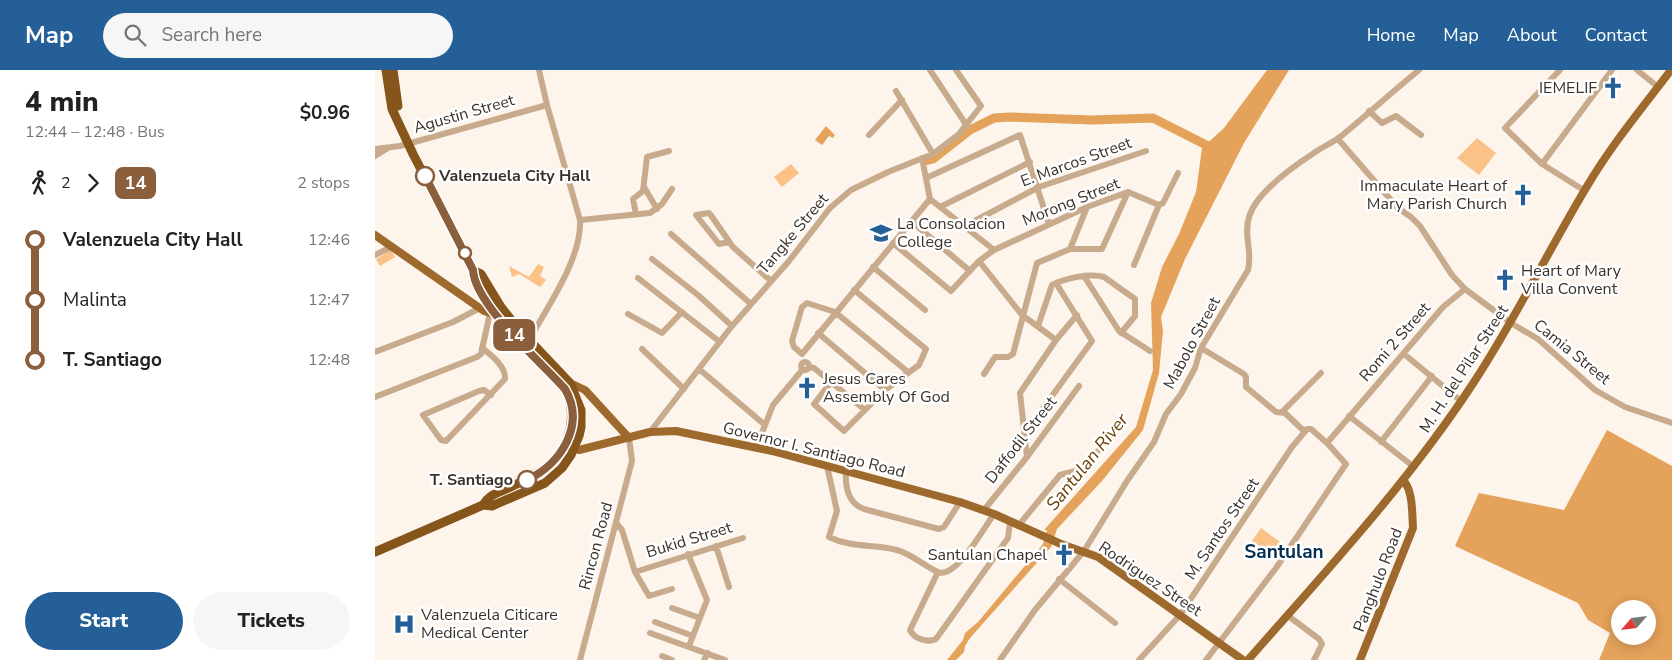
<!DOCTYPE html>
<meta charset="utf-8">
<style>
:root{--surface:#fff;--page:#f6f6f6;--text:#222;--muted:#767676;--accent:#246097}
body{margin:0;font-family:"Nunito Sans",sans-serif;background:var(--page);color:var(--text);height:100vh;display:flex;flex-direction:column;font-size:19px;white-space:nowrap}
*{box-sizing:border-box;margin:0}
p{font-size:16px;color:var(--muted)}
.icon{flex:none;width:28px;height:28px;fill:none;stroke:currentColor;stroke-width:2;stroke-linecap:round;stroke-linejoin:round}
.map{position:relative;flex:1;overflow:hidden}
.sheet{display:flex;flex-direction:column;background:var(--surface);width:375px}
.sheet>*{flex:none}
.badge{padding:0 10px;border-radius:8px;font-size:18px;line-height:32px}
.needle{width:32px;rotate:242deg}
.buttons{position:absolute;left:1236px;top:530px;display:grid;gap:10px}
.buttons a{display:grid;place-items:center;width:45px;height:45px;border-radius:50%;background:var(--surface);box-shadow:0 2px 12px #0003;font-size:25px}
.map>.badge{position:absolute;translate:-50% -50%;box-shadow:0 0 0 2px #fff}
.legs{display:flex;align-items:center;gap:8px;height:55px;padding:0 25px;font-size:16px}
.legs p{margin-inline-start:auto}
.overview{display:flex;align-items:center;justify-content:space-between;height:85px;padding:0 25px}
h1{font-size:28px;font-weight:800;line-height:38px}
.button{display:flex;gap:10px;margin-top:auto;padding:10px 25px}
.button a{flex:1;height:58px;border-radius:30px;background:var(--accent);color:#fff;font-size:20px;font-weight:800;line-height:58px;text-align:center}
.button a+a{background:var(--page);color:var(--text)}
ul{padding:0 25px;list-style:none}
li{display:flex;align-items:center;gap:18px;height:60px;font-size:19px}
li i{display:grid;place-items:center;width:8px;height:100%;margin:0 6px;background:currentColor}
li i::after{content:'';width:12px;height:12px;margin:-6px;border:4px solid;border-radius:50%;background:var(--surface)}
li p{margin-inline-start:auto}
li:first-child i{background:linear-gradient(#0000 50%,currentColor 0)}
li:last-child i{background:linear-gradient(currentColor 50%,#0000 0)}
header{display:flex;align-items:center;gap:30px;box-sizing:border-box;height:70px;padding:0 25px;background:var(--accent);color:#fff}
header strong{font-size:24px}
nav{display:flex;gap:28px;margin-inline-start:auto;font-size:18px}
.search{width:350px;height:45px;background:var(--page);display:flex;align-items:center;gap:12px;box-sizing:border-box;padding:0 18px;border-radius:28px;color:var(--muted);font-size:19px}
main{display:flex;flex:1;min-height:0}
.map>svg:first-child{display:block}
</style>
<header>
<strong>Map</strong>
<div class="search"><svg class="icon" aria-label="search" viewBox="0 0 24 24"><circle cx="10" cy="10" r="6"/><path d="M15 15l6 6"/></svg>Search here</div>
<nav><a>Home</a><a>Map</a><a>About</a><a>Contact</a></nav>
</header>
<main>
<section class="sheet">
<div class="overview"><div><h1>4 min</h1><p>12:44 – 12:48 · Bus</p></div><b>$0.96</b></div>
<div class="legs"><svg class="icon" aria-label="walk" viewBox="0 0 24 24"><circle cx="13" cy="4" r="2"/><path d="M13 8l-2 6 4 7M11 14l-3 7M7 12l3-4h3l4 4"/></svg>2<svg class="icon" aria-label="forward" viewBox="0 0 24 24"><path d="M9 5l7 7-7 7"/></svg><b class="badge" style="background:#8b5e3c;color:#fff">14</b><p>2 stops</p></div>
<ul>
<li><i style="color:#8b5e3c"></i><b>Valenzuela City Hall</b><p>12:46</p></li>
<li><i style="color:#8b5e3c"></i><span>Malinta</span><p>12:47</p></li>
<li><i style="color:#8b5e3c"></i><b>T. Santiago</b><p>12:48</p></li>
</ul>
<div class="button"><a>Start</a><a>Tickets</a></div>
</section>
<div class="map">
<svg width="1297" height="590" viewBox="0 0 1297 590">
<rect width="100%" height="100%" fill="#fdf4eb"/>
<!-- green -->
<path fill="#fbc288" d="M1102,68l19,15 -17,22 -22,-17z
M416,94l8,9 -17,14 -8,-10z
M16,180l4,7 -15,9 -4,-7z
M163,194l6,3 -4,9 6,4 -6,7 -21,-13 -7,3 -3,-11 20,11z
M886,458l19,14 -9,12 -19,-13z"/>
<!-- water -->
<path fill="#e4a25a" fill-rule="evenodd" d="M892,0h22l-45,73 -59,116 -24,58 2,14 -4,42 -16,57 -41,51 -45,48 -6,18 -81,91 -5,8 -1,6 -8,8h-9l16,-20 2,-7 13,-11 65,-78 4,-14h-3l92,-103 17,-57 -2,-67 11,-36 17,-33 17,-42 6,-44 22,-20z
M451,56l9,9 -2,3 -4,-2 -7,9 -7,-5z
M1232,360l65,36v194h-73l11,-27 -22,-13 -10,-17 -123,-57 24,-53 85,17zM1245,539h27v27h-27z"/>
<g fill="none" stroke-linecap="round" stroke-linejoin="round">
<!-- river -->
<path stroke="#e4a25a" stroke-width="9" d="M550,91l8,-2 37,-29 24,-12 15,-1 83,3 61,-2 63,32"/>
<!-- minor -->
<path stroke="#c8aa8d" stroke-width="6" d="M555,0l37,56
M1185,0l-55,58 37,36 43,27
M1262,0l21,17
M521,21l37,63
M994,41l13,12 14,-7 25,19
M494,65l33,-35
M963,69l60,69 13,9 9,9 32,49 13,14 46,34 27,16 57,51 30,17 47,16
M0,79l25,-3 147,-41
M0,86l13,-8
M547,88l8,41 64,51
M1167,94l70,-94
M551,108l94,-43 29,89
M269,117l13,22
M784,135l4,-2 15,-30
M565,137l90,-45
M261,144l-3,-15 10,-8 4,-34 22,-6
M205,150l70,-7 12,-9 10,-15
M536,151l59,50
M588,157l76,-40 107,-36
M296,164l80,70
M354,172l-10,2 -23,-29 13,-2 1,1 23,33 38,34
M518,173l58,48 28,-30 15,-11 93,-43 41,-15 31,13
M695,179l17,-42
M0,185l16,-8
M277,189l46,36 34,31
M604,191l43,54 34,25
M759,195l25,-60
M498,197l52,43
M709,206l35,55 31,20
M263,208l82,64
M253,244l34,19 20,-21
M663,256l14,-41c13,-7 38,-12 52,-8l31,22v17l-14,17
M443,263l67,57
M154,270c19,-34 53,-82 51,-120l-33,-115 -8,-35
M107,278c9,7 24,18 23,31l-59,62 -5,-1 -18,-25 56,-24 5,-1 7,5
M826,278l43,26 2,3v10l30,25 9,1 20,19
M267,279l42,40
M0,282l78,-30 27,-14
M427,284l128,-155
M427,284l-8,-7 -2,-6 10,-34 5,-4 28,9 73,60
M1029,284l57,47
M426 296a4 4 0 1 1 8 0a4 4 0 1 1-8 0Z
M434,297l5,1 51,42
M324,299l66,56
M609,304l11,-17h13l5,-3 24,-91 33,-14h32l26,-57
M456,312l-17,22 30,27 41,-41 34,-25 7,-16 -72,-59
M0,327l102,-40 4,-3 9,-41
M907,342l39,-39
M974,346l65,51
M275,362l82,-106 57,-65 41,-53 21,-18 37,-18 45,-18 25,-19 23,-29 -25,-36
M650,363l67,-92 -36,-58
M1006,372l51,-66
M952,373l116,-136 22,-18
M381,378l17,-43 30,-36
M652,387l-7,-64 36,-53 21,-25
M452,396l10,45 -8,26c22,11 45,7 68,13 15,4 27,16 41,22 18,7 46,-44 56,-58
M471,401c-1,15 2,32 18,38l75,20 5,-2 16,-25
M609,440l43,-53 52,-71
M242,454l5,6 13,42 108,-34
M643,456l42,-51 19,-5 19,-19
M341,476l13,41
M313,484l19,46 -18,46
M260,502l14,24 23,-7
M563,502l-28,58c4,9 17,13 26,9l72,-101 2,-16
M684,509l56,44
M297,538l28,10
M912,545l32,24 3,5 -8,16
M280,552l38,14
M275,563l75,27
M287,586l10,4
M205,590l52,-199 -3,-23
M329,590l4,-7
M625,590l35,-50 49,-59 43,-70 27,-39 12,-28 15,-20 14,-26 6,-20 47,-78c5,-19 -5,-34 1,-53 7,-24 45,-51 65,-64 8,-6 18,-10 26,-16 27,-22 52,-45 79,-67
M764,590l41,-45 112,-168 15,-18h4l16,14 19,21 -70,104 -70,92"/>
<!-- major -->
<path stroke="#9e692d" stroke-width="8" d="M0,165l109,76 6,2 7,-4
M195,313l15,7 44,48
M193,376l11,4 71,-18 26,-1 96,20 188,51 34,12 67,30 37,13 145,103
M873,590c79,-90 160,-177 226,-278 42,-64 75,-133 115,-199 24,-40 54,-76 82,-113
M985,590l53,-132c-1,-15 0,-36 -9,-47"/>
<!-- highway -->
<path stroke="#85551c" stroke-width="9" d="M11,0l6,39 21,45 60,116c2,34 68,92 92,119 7,13 8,26 5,41 -8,35 -36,46 -66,60 -9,4 -16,6 -21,15
M18,0l5,36
M0,482l108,-47 9,1 53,-23 17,-15 9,-13 8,-19 2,-9v-17l-11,-27 -54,-57 -15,-19 -20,-33 -8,-4"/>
</g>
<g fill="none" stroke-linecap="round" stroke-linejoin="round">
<!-- line-1 casing -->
<g stroke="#fff" stroke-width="11">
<path id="line-1" d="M50,106l48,94c2,35 68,92 92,119 21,36 -4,75 -38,91"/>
</g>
<!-- line-1 -->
<use href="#line-1" stroke="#8b5e3c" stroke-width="8"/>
</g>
<!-- icons -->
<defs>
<g id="church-bare" transform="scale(1.725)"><path d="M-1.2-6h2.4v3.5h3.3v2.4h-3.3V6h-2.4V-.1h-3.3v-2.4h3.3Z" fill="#246097" stroke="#fff" stroke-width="2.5" paint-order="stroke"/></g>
<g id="university-bare" transform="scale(1.725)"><path d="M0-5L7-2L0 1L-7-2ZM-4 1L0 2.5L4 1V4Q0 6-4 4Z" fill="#246097" stroke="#fff" stroke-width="2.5" paint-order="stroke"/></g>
<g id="hospital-bare" transform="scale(1.725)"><path d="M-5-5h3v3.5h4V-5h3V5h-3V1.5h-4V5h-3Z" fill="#246097" stroke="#fff" stroke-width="2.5" paint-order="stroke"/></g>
</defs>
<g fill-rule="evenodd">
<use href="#church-bare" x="1238" y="18"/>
<use href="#church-bare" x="1148" y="125"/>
<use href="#university-bare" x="506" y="163"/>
<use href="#church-bare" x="1130" y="210"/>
<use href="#church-bare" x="432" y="318"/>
<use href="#church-bare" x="689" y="485"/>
<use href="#hospital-bare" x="29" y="554"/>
</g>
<!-- markers -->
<g fill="#fff" stroke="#8b5e3c" stroke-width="2.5">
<circle cx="50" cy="106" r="9"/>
<circle cx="90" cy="183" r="6"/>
<circle cx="152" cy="410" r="9"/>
</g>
<g text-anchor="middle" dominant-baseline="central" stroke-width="5" stroke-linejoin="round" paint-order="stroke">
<!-- poi labels -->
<g font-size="16" fill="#3a322a" stroke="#fff" text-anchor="start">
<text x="1222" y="18" text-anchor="end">IEMELIF</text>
<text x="1132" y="116" text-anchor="end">Immaculate Heart of<tspan x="1132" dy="18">Mary Parish Church</tspan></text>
<text x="522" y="154">La Consolacion<tspan x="522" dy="18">College</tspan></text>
<text x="1146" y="201">Heart of Mary<tspan x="1146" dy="18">Villa Convent</tspan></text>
<text x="448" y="309">Jesus Cares<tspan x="448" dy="18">Assembly Of God</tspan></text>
<text x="672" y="485" text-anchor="end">Santulan Chapel</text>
<text x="46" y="545">Valenzuela Citicare<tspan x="46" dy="18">Medical Center</tspan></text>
</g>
<!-- street labels -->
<g font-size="16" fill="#3a322a" stroke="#fff">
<text transform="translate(89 44) rotate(-16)">Agustin Street</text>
<text transform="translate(701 92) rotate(-20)">E. Marcos Street</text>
<text transform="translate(696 132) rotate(-22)">Morong Street</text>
<text transform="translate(418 164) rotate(-50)">Tangke Street</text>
<text transform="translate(1020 272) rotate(-49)">Romi 2 Street</text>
<text transform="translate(817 273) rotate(-62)">Mabolo Street</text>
<text transform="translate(1197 282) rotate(39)">Camia Street</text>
<text transform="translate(1089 299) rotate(-57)">M. H. del Pilar Street</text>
<text transform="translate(646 370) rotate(-52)">Daffodil Street</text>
<text transform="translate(439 380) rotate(14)">Governor I. Santiago Road</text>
<text transform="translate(847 459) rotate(-56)">M. Santos Street</text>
<text transform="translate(314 470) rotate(-17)">Bukid Street</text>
<text transform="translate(221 476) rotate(-75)">Rincon Road</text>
<text transform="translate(775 509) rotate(34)">Rodriguez Street</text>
<text transform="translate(1003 510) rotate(-69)">Panghulo Road</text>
</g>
<!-- stop labels -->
<g font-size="16" font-weight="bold" fill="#3a322a" stroke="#fff" text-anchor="start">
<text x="64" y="106">Valenzuela City Hall</text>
<text x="138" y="410" text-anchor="end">T. Santiago</text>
</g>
<!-- water labels -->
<g font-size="18" font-style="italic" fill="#6a3f04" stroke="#fff">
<text transform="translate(712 392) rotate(-51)">Santulan River</text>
</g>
<!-- quarter labels -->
<g font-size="19" font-weight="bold" fill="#032f54" stroke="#fff">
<text x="909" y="482">Santulan</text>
</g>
</g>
</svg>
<div class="buttons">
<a><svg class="needle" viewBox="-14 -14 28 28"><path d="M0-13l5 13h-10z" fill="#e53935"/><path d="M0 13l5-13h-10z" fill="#767676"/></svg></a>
</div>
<b class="badge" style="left:139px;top:265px;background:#8b5e3c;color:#fff">14</b>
</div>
</main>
